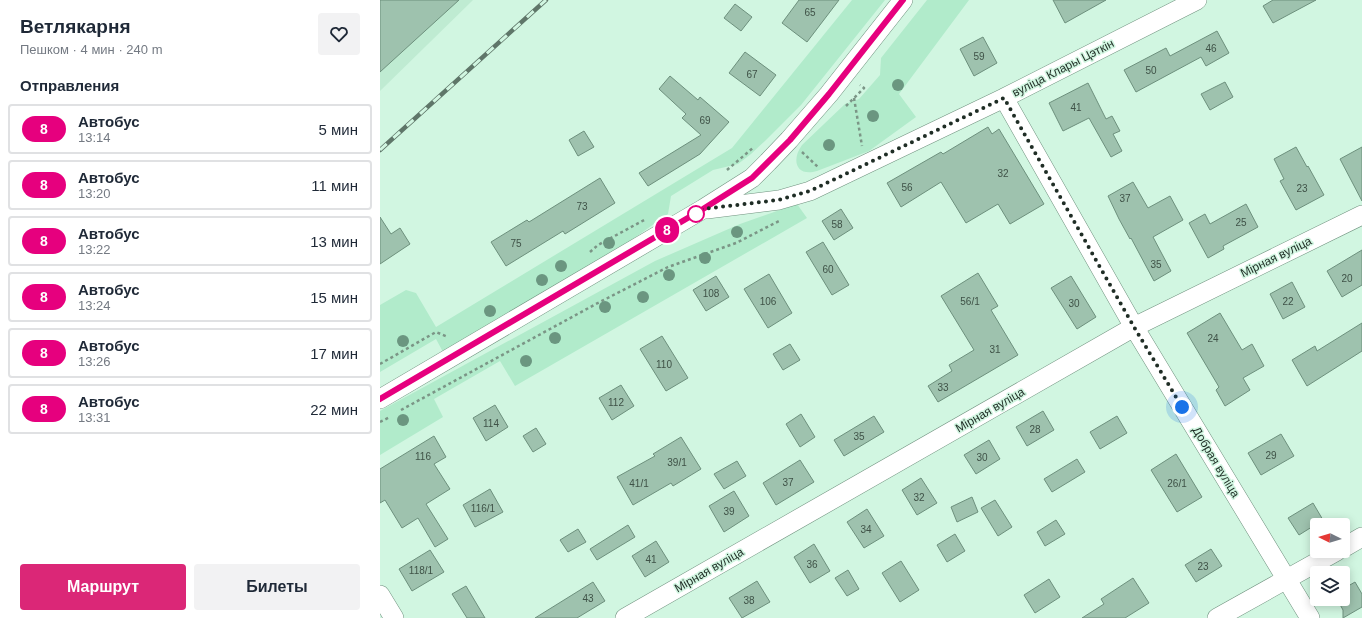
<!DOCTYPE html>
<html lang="ru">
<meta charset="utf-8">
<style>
:root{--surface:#fff;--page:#f2f2f3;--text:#1f2937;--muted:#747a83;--line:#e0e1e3;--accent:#db2777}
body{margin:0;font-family:Helvetica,sans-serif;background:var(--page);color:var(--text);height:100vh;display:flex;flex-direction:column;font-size:15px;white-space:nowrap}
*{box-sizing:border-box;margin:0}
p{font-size:13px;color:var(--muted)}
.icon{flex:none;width:22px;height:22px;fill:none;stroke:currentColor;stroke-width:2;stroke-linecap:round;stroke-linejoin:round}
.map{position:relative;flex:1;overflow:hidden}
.side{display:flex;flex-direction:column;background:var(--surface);width:380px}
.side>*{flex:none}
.badge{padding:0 8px;border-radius:13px;font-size:14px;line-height:26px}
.needle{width:26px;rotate:275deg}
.tools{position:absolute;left:930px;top:518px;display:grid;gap:8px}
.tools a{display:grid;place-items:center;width:40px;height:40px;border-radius:4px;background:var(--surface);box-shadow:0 2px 10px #0003;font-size:20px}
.you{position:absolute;width:20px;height:20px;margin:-10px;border:3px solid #fff;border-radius:50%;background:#1a73e8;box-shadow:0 0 0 6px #1a73e833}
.map>.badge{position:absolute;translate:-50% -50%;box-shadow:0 0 0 2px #fff}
h2{padding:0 20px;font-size:15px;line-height:36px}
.round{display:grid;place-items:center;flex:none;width:42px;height:42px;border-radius:4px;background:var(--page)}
.head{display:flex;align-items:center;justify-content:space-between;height:68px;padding:0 20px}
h1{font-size:19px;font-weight:700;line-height:30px}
.primary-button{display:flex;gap:8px;margin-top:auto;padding:8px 20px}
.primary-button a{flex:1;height:46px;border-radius:4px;background:var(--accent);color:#fff;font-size:16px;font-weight:700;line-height:46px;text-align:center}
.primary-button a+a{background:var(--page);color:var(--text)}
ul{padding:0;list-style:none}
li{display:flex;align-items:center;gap:12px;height:50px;margin:0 8px 6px;padding:0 12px;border:2px solid var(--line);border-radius:4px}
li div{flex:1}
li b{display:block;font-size:15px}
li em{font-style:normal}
li .badge{min-width:44px;font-weight:700;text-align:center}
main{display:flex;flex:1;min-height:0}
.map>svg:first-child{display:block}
</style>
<main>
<section class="side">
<div class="head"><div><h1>Ветлякарня</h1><p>Пешком · 4 мин · 240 m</p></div><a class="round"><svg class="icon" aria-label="heart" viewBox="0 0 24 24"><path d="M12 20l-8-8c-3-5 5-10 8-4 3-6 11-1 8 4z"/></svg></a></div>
<h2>Отправления</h2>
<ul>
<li><span class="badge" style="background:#e6007e;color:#fff">8</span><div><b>Автобус</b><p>13:14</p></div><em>5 мин</em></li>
<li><span class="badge" style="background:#e6007e;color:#fff">8</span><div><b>Автобус</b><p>13:20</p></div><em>11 мин</em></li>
<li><span class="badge" style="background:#e6007e;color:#fff">8</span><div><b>Автобус</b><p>13:22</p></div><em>13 мин</em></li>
<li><span class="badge" style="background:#e6007e;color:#fff">8</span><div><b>Автобус</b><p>13:24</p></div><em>15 мин</em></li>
<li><span class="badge" style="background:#e6007e;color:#fff">8</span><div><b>Автобус</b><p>13:26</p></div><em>17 мин</em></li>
<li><span class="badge" style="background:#e6007e;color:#fff">8</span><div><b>Автобус</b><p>13:31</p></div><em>22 мин</em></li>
</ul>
<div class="primary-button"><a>Маршрут</a><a>Билеты</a></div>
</section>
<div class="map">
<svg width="982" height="618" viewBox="0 0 982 618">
<rect width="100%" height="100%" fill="#d1f6e1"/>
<!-- built -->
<path fill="#bfebd2" d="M0,0h93l-93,91z"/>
<!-- green -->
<path fill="#b1ebcb" d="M472,0h33l-84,105 -35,35 -15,14 -13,10 -25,6 -42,26 -3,18 -52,37 -173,101 -7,-13 -56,33v-67l26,-15 10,3 20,34 296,-179z
M547,0h42l-70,94 17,23 -47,34 -52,20c-21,6 -26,-11 -15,-26l43,-41 14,-5 21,-24 1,-17z
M417,204l10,14 -292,168 -15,-25 -66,38 9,18 -63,38v-44l275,-150 85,-37z"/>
<!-- building -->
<path fill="#9ec2ae" stroke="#6d907d" d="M0,0h79l-79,72z
M419,0h40l-32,42 -25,-19z
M673,0h53l-41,23z
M893,0h43l-43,23 -10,-17z
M355,4l17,13 -11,14 -17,-13z
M837,31l12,22 -23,13 -5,-9 -65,35 -12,-22 42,-22 4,8z
M603,37l14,26 -23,13 -14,-27z
M365,52l31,23 -16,21 -31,-23z
M290,76l28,24 2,-3 29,25 -29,32 -52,32 -9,-13 62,-38 -19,-17 4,-4 -27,-25z
M845,82l8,15 -23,13 -9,-16z
M708,83l18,36 6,-3 8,15 -7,3 9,17 -11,6 -22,-39 -26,13 -14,-28z
M608,127l4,7 7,-5 45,75 -34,20 -12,-20 -32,19 -25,-41 -40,25 -14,-24 54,-31 2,2z
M204,131l10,16 -16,9 -9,-16z
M916,147l11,20 1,-1 16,29 -28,15 -16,-29 4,-2 -10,-20z
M982,147v54l-22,-42z
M220,178l15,25 -50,31 -2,-3 -57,35 -15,-24 36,-22 2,2z
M753,182l15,26 22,-12 13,24 -30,17 18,34 -17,10 -23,-43 -1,1 -11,-20 -11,-23z
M866,204l12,23 -35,19 1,3 -16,9 -19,-35 16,-9 5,10z
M461,209l12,19 -19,12 -12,-19z
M0,217l11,17 9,-6 10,16 -30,20z
M443,242l26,43 -17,10 -26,-43z
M982,250v35l-20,12 -15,-26z
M598,273l20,33 -7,4 27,45 -80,47 -10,-16 24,-15 -3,-6 25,-15 -33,-54z
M389,274l23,39 -24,15 -24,-39z
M336,276l13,21 -23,14 -13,-21z
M691,276l25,41 -19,12 -26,-41z
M912,282l13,25 -22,12 -13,-25z
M840,313l22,37 10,-6 12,22 -21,12 7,12 -25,16 -9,-16 3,-3 -32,-54z
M982,323v28l-55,35 -15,-26 23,-14 2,5z
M282,336l26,42 -22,13 -26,-42z
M410,344l10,16 -17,10 -10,-16z
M241,385l13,21 -22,14 -13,-22z
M115,405l13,22 -22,14 -13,-23z
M663,411l11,19 -27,16 -11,-19z
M421,414l14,23 -15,10 -14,-23z
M494,416l10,16 -40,24 -10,-16z
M737,416l10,17 -27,16 -10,-17z
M156,428l10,16 -13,8 -10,-16z
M901,434l13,22 -33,19 -13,-22z
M54,436l12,21 -12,7 16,25 -24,15 22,35 -13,8 -17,-29 -16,10 -17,-28 -5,3v-34z
M301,437l20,32 -28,17 -2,-3 -38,22 -16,-28 38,-21 -2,-2z
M609,440l11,19 -24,15 -12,-19z
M796,454l26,43 -25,15 -26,-42z
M697,459l8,13 -33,20 -8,-13z
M420,460l14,22 -38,23 -13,-22z
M357,461l9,15 -22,13 -10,-15z
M541,478l16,25 -20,12 -15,-25z
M110,489l13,23 -28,15 -12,-22z
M354,491l15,25 -25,16 -15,-26z
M592,497l6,15 -21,10 -6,-15z
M615,500l17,27 -14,9 -17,-28z
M933,503l10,17 -24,15 -11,-17z
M487,509l17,27 -20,12 -17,-26z
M676,520l9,14 -20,12 -8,-14z
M248,525l7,12 -38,23 -7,-11z
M198,529l8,13 -18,10 -8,-12z
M575,534l10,17 -18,11 -10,-17z
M276,541l13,21 -24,15 -13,-21z
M434,544l16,27 -20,12 -16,-26z
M831,549l11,17 -26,16 -11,-17z
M50,550l14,22 -32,19 -13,-22z
M521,561l18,29 -19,12 -18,-29z
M468,570l11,19 -12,7 -12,-18z
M753,578l16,25 -24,15h-43l22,-14 -3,-5z
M669,579l11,18 -25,16 -11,-18z
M377,581l13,21 -28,16 -13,-20z
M213,582l12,19 -28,17h-42z
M975,582l7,12v13l-19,11v-8l-6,-11h6v-10z
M86,586l19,32h-18l-15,-24z"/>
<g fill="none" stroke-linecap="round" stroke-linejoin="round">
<!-- minor casing -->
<g stroke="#70927f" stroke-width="20">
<path id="minor" d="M624,98l130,229 176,291
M327,209l72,-9 31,-9 194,-93 193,-98
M0,399l323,-190 49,-31 16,-16 21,-22 40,-46 74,-94
M963,548l19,-11
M0,595l14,23
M245,618l509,-291 228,-112
M837,618l120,-67"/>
</g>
<!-- path -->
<path stroke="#7b9586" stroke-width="2.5" stroke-dasharray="3 3" stroke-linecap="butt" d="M474,98l8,48
M466,106l18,-18 -4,-3
M422,152l16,15
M347,170l27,-23
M210,252l8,-7 48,-26
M0,364l56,-32 12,5
M21,410l195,-106 72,-37 68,-24 45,-23
M0,422l10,-5"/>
<!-- minor -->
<use href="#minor" stroke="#fff" stroke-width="19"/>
<!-- rail casing -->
<g stroke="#5f7669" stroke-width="4.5">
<path id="rail" d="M0,150l166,-150"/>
</g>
<!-- rail -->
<use href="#rail" stroke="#d1f6e1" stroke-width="3" stroke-dasharray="9" stroke-linecap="butt"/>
</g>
<!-- trees -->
<g fill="#6b9680">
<circle cx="518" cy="85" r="6"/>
<circle cx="493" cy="116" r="6"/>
<circle cx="449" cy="145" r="6"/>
<circle cx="357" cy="232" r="6"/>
<circle cx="229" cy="243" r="6"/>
<circle cx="325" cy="258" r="6"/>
<circle cx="181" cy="266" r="6"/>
<circle cx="289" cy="275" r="6"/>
<circle cx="162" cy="280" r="6"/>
<circle cx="263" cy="297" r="6"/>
<circle cx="225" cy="307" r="6"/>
<circle cx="110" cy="311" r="6"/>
<circle cx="175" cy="338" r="6"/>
<circle cx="23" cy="341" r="6"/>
<circle cx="146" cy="361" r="6"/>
<circle cx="23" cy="420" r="6"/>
</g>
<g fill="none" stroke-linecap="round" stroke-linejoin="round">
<!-- line casing -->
<g stroke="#fff" stroke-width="9">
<path id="line" d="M0,399l323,-190 49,-31 38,-38 39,-46 74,-94"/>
</g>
<!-- line -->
<use href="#line" stroke="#e6007e" stroke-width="6"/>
<!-- walk -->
<path stroke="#1f2d25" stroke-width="4" stroke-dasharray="0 7.2" d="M316,214l7,-5 75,-9 32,-9 194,-93 130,229 48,80"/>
</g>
<!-- markers -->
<circle fill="#fff" stroke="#e6007e" stroke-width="2" cx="316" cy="214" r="8"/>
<g text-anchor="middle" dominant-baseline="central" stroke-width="3" stroke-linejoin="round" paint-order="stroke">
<!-- number labels -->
<g font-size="10" fill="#3f5247">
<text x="430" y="12">65</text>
<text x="831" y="48">46</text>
<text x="599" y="56">59</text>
<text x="771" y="70">50</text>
<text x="372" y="74">67</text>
<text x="696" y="107">41</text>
<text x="325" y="120">69</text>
<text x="623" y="173">32</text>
<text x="527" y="187">56</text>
<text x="922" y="188">23</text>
<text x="745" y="198">37</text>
<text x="202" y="206">73</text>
<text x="861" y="222">25</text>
<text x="457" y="224">58</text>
<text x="136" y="243">75</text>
<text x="776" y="264">35</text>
<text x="448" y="269">60</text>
<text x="967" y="278">20</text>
<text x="331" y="293">108</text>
<text x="388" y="301">106</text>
<text x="590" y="301">56/1</text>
<text x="908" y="301">22</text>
<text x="694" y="303">30</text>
<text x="833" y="338">24</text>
<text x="615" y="349">31</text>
<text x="284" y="364">110</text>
<text x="563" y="387">33</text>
<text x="236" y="402">112</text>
<text x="111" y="423">114</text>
<text x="655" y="429">28</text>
<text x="479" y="436">35</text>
<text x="891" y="455">29</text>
<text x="43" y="456">116</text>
<text x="602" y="457">30</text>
<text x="297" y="462">39/1</text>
<text x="408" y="482">37</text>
<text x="259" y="483">41/1</text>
<text x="797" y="483">26/1</text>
<text x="539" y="497">32</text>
<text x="103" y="508">116/1</text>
<text x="349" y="511">39</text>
<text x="486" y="529">34</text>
<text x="271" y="559">41</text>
<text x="432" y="564">36</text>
<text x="823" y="566">23</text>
<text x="41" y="570">118/1</text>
<text x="208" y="598">43</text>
<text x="369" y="600">38</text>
</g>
<!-- street labels -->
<g font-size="12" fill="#1f2d25" stroke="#d1f6e1">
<text transform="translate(683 68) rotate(-27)">вуліца Клары Цэткін</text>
<text transform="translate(896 257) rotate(-26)">Мірная вуліца</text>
<text transform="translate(610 410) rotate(-30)">Мірная вуліца</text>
<text transform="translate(836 462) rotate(59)">Добрая вуліца</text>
<text transform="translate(329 570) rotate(-30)">Мірная вуліца</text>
</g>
</g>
</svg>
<div class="tools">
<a><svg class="needle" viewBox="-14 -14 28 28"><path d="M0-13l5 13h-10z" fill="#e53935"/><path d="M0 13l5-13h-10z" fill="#747a83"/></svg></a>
<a><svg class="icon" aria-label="layers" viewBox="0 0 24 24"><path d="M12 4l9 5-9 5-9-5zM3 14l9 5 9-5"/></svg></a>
</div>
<div class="you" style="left:802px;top:407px"></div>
<b class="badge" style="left:287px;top:230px;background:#e6007e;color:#fff">8</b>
</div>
</main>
